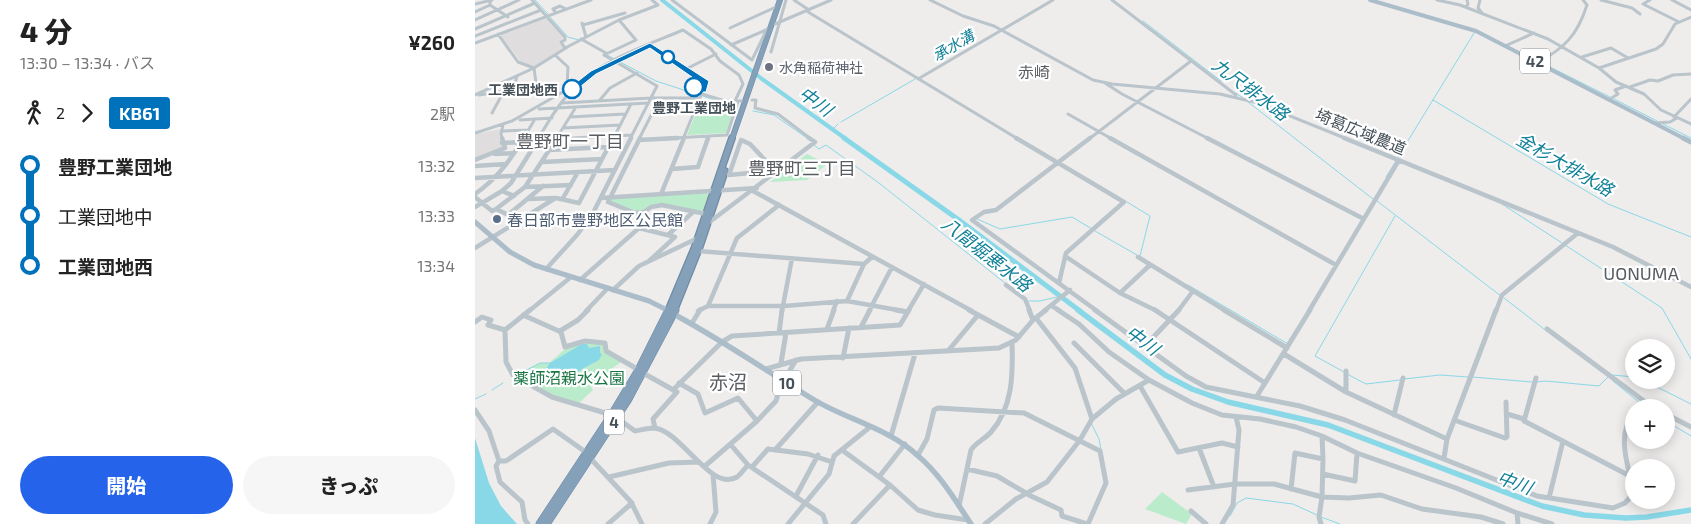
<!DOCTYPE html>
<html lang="ja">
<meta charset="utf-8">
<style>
:root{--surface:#fff;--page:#f6f6f6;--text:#222;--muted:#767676;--accent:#2563eb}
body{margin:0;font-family:"Exo 2","Noto Sans JP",sans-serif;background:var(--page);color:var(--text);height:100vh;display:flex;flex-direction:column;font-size:19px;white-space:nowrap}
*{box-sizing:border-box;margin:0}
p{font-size:16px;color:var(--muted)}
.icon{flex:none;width:28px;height:28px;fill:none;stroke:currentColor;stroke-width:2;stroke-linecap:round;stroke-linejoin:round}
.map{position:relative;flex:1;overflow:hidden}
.drawer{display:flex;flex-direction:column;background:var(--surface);width:475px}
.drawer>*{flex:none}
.badge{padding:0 10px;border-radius:4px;font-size:18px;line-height:32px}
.controls{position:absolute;left:1150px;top:339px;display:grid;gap:10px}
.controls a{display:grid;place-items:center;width:50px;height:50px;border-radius:50%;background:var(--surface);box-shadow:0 2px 12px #0003;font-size:25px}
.map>.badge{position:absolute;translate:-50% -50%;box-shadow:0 0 0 2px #fff}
.legs{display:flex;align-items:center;gap:8px;height:55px;padding:0 20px;font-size:16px}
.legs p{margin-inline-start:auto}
.head{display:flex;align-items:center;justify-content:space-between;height:85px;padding:0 20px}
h1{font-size:28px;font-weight:800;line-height:38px}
.primary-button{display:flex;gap:10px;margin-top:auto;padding:10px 20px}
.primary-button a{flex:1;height:58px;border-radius:30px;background:var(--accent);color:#fff;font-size:20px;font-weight:800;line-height:58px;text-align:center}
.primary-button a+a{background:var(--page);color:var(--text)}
ul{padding:0 20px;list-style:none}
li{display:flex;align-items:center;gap:18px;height:50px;font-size:19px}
li i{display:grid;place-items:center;width:8px;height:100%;margin:0 6px;background:currentColor}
li i::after{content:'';width:12px;height:12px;margin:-6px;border:4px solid;border-radius:50%;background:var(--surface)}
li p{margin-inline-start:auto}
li:first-child i{background:linear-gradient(#0000 50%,currentColor 0)}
li:last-child i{background:linear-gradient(currentColor 50%,#0000 0)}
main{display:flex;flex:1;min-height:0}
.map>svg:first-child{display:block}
</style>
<main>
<section class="drawer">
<div class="head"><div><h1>4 分</h1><p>13:30 – 13:34 · バス</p></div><b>¥260</b></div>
<div class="legs"><svg class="icon" aria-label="walk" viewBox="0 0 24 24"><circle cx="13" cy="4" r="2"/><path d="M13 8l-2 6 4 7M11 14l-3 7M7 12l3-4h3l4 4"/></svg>2<svg class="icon" aria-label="forward" viewBox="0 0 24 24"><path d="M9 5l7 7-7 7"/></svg><b class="badge" style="background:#0072bc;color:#fff">KB61</b><p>2駅</p></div>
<ul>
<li><i style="color:#0072bc"></i><b>豊野工業団地</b><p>13:32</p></li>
<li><i style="color:#0072bc"></i><span>工業団地中</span><p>13:33</p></li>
<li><i style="color:#0072bc"></i><b>工業団地西</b><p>13:34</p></li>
</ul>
<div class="primary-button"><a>開始</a><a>きっぷ</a></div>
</section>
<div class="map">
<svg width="1216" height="524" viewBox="0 0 1216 524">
<rect width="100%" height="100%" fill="#efecec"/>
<!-- education -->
<path fill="#dfdddd" d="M72,18l18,19 -6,6 5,4 -30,20 -14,-6 -20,-27z
M26,129l-2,8 4,10 -28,12v-25z"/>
<!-- green -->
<path fill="#baeccb" d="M259,109l-8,24 -39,2 10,-24z
M332,154l20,10 -20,16 -37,2z
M231,193l3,1 -7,18 -40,-8 -19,7h-10l-23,-9 1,-4z
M106,342l20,1 3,3 -1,5 18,11 -31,23 3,5 -14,13 -25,-7 -38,-20 24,-13h9l16,-14z
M687,492l30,22 -6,10 -41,-15z"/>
<!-- water -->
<path fill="#89d8e7" d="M107,344h5l2,4 11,-2v7l2,1 -3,6 -17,9 -8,6 -20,3 -7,-1 -2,-7 5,-7z
M0,438l14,45 12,23 16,18h-42z"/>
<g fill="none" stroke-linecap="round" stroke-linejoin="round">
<!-- stream -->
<path stroke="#89d8e7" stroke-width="1" d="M60,0l13,14
M75,17l18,20 11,3
M668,21l78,60
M132,55l49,26 43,14
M1065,62l70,35
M761,93l7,5
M228,96l29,10
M1139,99l43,22
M958,100l175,104 83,33
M773,102l125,97
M278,111l21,4 33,23
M366,122l74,-43
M1188,124l28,14
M357,130l6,-6
M339,145l5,4 7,-4 53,38 126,100
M923,157l76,-124
M911,177l10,-16
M902,201l124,95
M652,202l23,14 -10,40
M1027,204l160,104 29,51
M502,219l23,10 72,-12 20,12
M620,231l42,24
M713,285l100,59
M1029,298l40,31
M554,301h11l17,-4
M869,372l-29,-16 80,-140
M872,374l19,10 34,-4
M42,375l23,-12h10
M1137,375l22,2
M997,377l60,5
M929,379l36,-4 28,2
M1168,380l48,24
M1138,381l33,27
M1061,382l10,-1 53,5 9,-9
M17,390l11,-7
M0,399l11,-5
M1191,421l25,15
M616,423l8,16 2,11
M755,516l7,-13 9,-5 47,6 24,11
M846,517l19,7"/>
<!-- river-far2 -->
<path stroke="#89d8e7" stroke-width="4" d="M187,0l100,79 84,60"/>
<!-- river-far1 -->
<path stroke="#89d8e7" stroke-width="5" d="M369,138l115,82 121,91"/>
<!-- river -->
<path stroke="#89d8e7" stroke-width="5.5" d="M603,310l87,65 27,14 36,13 100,23 214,81 42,9 42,3 21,-1 44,-7"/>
<!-- highway-far2 casing -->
<g stroke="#708ca5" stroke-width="6">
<path id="highway-far2" d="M257,139l48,-139"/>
</g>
<!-- highway-far1 casing -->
<g stroke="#708ca5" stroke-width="8">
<path id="highway-far1" d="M193,311l26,-62 38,-111
M199,311l26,-65 25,-75"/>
</g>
<!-- highway casing -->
<g stroke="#708ca5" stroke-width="9">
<path id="highway" d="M65,524l72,-109 27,-45 30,-60
M71,524l82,-125 47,-89"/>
</g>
<!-- minor-far2 -->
<path stroke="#bac4cb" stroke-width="3" d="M15,0v5l18,12
M57,0l33,37v3l-4,2 4,6
M177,0l6,5
M197,0l80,60 15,-31
M319,0l15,10 -1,2 210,127
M455,0l33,16 31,10 99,54 19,4 108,10 38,9 89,36
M637,0l124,95
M962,0l23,5 88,34 51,29 17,14 28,12 17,16 30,14
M1005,0l-2,8 4,5
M1126,0l31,8 8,6
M1175,0l-7,4 36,18
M1197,0l19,10
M0,4l17,-4
M991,7l2,-3 -1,-4
M0,12l15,-7
M81,13l-3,-4 7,-3 6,3
M0,20l44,-20
M107,23l4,14
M300,24l56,-24
M108,25l42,-12
M255,28l48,-22
M0,29l60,-26
M23,34l20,28 16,6 2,15 22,13
M0,36l66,-26
M106,39l25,14
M0,43l116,-43
M175,45l56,38 -23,56
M256,45l35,-15
M1030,46l29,-13
M296,52l15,-52
M80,55l13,12 -1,19 3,5
M129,55l32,-15 -17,-20
M129,55l53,31 -27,53
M1107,57l29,-9 17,10
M1063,63c27,-16 39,-27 49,-58l-4,-5
M1124,68l57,-19 7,-5 12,-20 16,-7
M211,69l30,-15
M443,79l135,-79
M630,83l17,11 87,45
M1155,87l20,-7 8,1 15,-6 18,-1
M38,90l4,-14
M227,94l23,7h17
M0,95l59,-27 35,-22 50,-26 39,-15
M4,95l45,-7 12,-5
M1135,99l8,-5 -3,-4 11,-4
M277,100h4l-1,8 23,6 33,25
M124,101l11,-13 27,-15
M87,103l89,-5h49
M64,109l109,-6
M17,113l12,-22
M593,114l44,25
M95,117l55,-3
M1199,117l17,-18
M45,120l32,-2
M1180,123l15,-1 7,-4
M88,128l57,-3
M27,131l26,-1
M0,133l37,-12 56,-32
M27,139l-1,-5 2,-9
M48,139l12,-20
M63,139c10,-17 20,-34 33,-48 29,-31 74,-45 112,-61l28,19 9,12 19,14 4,9 -8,17
M81,139l20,-32
M91,139l66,-4
M138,139l18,-35
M164,139l21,-41
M181,139l71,-4 11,-34
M233,139l1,-3
M614,139l102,-78"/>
<!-- minor-far1 -->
<path stroke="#bac4cb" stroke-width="4.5" d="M165,138l-32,64 27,11 9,-1 7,-5 11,-2 44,9
M541,138l108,64 -58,51 -7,30
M615,138l-94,72 -12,2 -12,8 125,91
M635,138l226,127
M732,138l157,81
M869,138l269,109 78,40
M164,140l39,-2
M266,140l9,4 16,17 -16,12 -21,2z
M27,143l84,-5
M74,150l59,-3
M20,154l18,-1
M0,160l30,-12 -3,-10
M291,161l16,8
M67,162l60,-3
M0,166l31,-2
M197,169l26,-2 10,-29
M0,178l140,-8
M50,187l46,-2
M27,191l12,5
M278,191l219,120
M0,194c22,-15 35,-34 49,-56
M186,194l23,-56
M0,197l17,14 4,-2 25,12
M88,198l15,-26
M126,198l156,-10
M54,199l27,-1 23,5 34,-65
M0,207l27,-16 9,-8 28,-45
M21,209l29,-22 32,-49
M33,215l35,-29
M232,224l108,-82 -6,-4
M193,235l25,-23
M0,248l79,-49
M223,251l166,13
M590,256l55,37 37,18
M663,257l88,54
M71,269l31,-34 15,-20 39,-77
M105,280l59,-52 36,9 -26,24
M531,285l19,14 5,12
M138,290l26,-24 59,-28
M645,293l30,-28
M372,301l17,-37 8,-7
M233,306l29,-68 42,-33
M577,306l8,5
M54,311l42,-34
M111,311l22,-23
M223,311l10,-5h76l63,-5 56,10
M307,311l10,-53
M358,311l4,-10
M394,311l23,-44
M433,311l16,-27
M569,311l26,-21
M703,311l15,-20
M834,311l90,-151
M1021,311l6,-16 76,-62"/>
<!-- minor -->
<path stroke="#bac4cb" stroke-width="5" d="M55,310l-25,20 1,32 7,13 39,22 60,18
M421,310l12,2
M494,310l50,27
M554,310l4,10
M583,310l21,14 30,28 40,28 43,23 30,12 38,4 36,8 26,9 35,17 99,35 61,25 35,11
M620,310l91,66 20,11 94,19 45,14 192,76 76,12 12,-5 9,-10
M680,310l110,73
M749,310l63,38
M48,315l38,17 4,15 20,-6 20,2 1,8 33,19
M561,318l39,50 17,51
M0,322l7,-5 9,3 -3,5 17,5
M217,323l8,-13
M386,327l9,-17
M352,329l7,-19
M1072,329l105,78
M85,331l18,-11 10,-10
M304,333l3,-23
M599,343l50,50
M670,346l34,-36
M473,351l30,-36
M809,354l62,38 101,47
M368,358l6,-30
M306,363l5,-30
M291,369l35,-10 198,-11 17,-8 17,-20 13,-10
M871,371v21
M168,373l34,19 -24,27 2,9
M1061,378l-12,43 106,55
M204,383l19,11 7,19 33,-15 19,23
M665,386l38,66 44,-9 16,4
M198,390l49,-48 10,-6 168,-11 9,-15
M782,396l53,-86
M0,410l14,21 10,30 -3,5 4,16 22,20 3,18 3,4
M1032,414l17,5
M1159,414c-19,22 -5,53 0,79
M1191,414l25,13
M919,415l9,-37
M142,418l18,13c6,-1 13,-3 19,-3 27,2 57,65 83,49 4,-3 8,-9 11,-12
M979,420l51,18 2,-1 -1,-35
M416,436l24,-82
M256,445l17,20 75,50 3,9
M724,448l15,39
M300,450l43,-48
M367,450l48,35 28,25 17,5 33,5
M443,455l9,-16 7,-29 4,-2 86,5 76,38 6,32 -18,41
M969,458l3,-19 49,-129
M116,459l40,43 11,22
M24,461h7l47,-32 34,24
M230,466l52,-45 19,-20 4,-14 16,-27
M277,467l16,-18 40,5 24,8
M492,469l30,7 34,20 30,14 1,6 25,8
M848,474l32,7 2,-28
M134,477l60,-14 30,-1
M404,477l26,-33
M816,489l4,-36 28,6 -1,-23
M713,490l47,-6h39l48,13 27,1 32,-3 41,14 59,8 22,7
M321,496l22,-41
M1074,498l14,-57
M484,506l12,-56c5,-8 14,-11 20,-18 22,-25 22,-58 21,-89
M716,511l15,13
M1042,513l1,11
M133,524l24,-21
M235,524l6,-12 -3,-38
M313,524l41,-50 5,-18 36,-29
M378,524l37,-39
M510,524l31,-25 31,-17 33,-42 12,-21 24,-20 33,-19
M747,524l11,-19 6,-75 -3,-13
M846,524l-2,-7 3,-20 1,-38"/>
<!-- major-far2 -->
<path stroke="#acbdca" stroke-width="4" d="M895,0l106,31 209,108"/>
<!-- major-far1 -->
<path stroke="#acbdca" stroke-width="5" d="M1208,138l8,4
M0,222l35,30 24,13 115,36 20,10"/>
<!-- major -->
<path stroke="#acbdca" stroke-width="5.5" d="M191,310c52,27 100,61 150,91 33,19 73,28 101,54 23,19 38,45 54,69"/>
<!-- highway-far2 -->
<use href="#highway-far2" stroke="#85a1b9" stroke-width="5"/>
<!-- highway-far1 -->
<use href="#highway-far1" stroke="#85a1b9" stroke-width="5.5"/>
<!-- highway -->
<use href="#highway" stroke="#85a1b9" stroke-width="8"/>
</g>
<!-- line-1 -->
<path fill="#0072bc" stroke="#fff" d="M175,43l59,38 -3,11h-10l-5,-5 1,-2 9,3 1,-4 -52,-36 -54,26 -21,17 -7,-2 23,-18z"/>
<!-- markers -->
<g fill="#fff" stroke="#0072bc" stroke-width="2.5">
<circle cx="193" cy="57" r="6"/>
<circle cx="219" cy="87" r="9"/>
<circle cx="97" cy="89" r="9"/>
</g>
<circle fill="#6b7280" stroke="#fff" stroke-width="2" cx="294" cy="67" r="5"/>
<circle fill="#5c6f8a" stroke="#fff" stroke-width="2" cx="22" cy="219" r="5"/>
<g text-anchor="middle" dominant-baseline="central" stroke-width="4.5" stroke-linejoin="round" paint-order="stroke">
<!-- far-worship labels -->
<g font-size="14" fill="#5b616d" stroke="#fff" text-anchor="start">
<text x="304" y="67">水角稲荷神社</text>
</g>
<!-- far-stop labels -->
<g font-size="14" font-weight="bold" fill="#455058" stroke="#fff" text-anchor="end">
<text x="83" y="89">工業団地西</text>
<text x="219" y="107" text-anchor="middle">豊野工業団地</text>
</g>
<!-- far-water labels -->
<g font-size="15" font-style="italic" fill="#118198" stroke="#fff">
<text transform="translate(478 45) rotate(-30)">承水溝</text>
</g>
<!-- shield labels -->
<g fill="#fff" stroke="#7d848a" stroke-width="1">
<rect x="1045" y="48.5" width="30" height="25" rx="4"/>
<rect x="298" y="370.5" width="28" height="25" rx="4"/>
<rect x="129" y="409.5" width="20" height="25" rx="4"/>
</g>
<g font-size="15" font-weight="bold" fill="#455058">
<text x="1060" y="61">42</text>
<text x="312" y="383">10</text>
<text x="139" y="422">4</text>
</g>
<!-- far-quarter labels -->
<g font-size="16" fill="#595c60" stroke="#fff">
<text x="559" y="71">赤崎</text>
</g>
<!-- street labels -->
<g font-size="16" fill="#455058" stroke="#fff">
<text transform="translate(886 131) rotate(22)">埼葛広域農道</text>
</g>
<!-- service labels -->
<g font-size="16" fill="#4e5e75" stroke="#fff" text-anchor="start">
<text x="32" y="219">春日部市豊野地区公民館</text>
</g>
<!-- park labels -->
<g font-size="16" fill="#1a7543" stroke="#fff">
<text x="94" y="377">薬師沼親水公園</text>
</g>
<!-- water labels -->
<g font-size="18" font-style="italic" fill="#118198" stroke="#fff">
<text transform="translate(776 89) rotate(37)">九尺排水路</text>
<text transform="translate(341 101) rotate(36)">中川</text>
<text transform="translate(1090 164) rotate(30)">金杉大排水路</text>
<text transform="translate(512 254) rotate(38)">八間堀悪水路</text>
<text transform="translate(668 340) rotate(36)">中川</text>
<text transform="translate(1040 482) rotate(20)">中川</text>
</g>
<!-- neighbourhood labels -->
<g font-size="18" fill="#595c60" stroke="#fff">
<text x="95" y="141">豊野町一丁目</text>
<text x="327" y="168">豊野町三丁目</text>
<text x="1166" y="273">UONUMA</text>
</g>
<!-- quarter labels -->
<g font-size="19" fill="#595c60" stroke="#fff">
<text x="253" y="381">赤沼</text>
</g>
</g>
</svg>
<div class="controls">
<a><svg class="icon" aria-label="layers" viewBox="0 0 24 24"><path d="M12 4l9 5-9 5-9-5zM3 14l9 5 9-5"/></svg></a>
<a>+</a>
<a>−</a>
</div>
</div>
</main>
